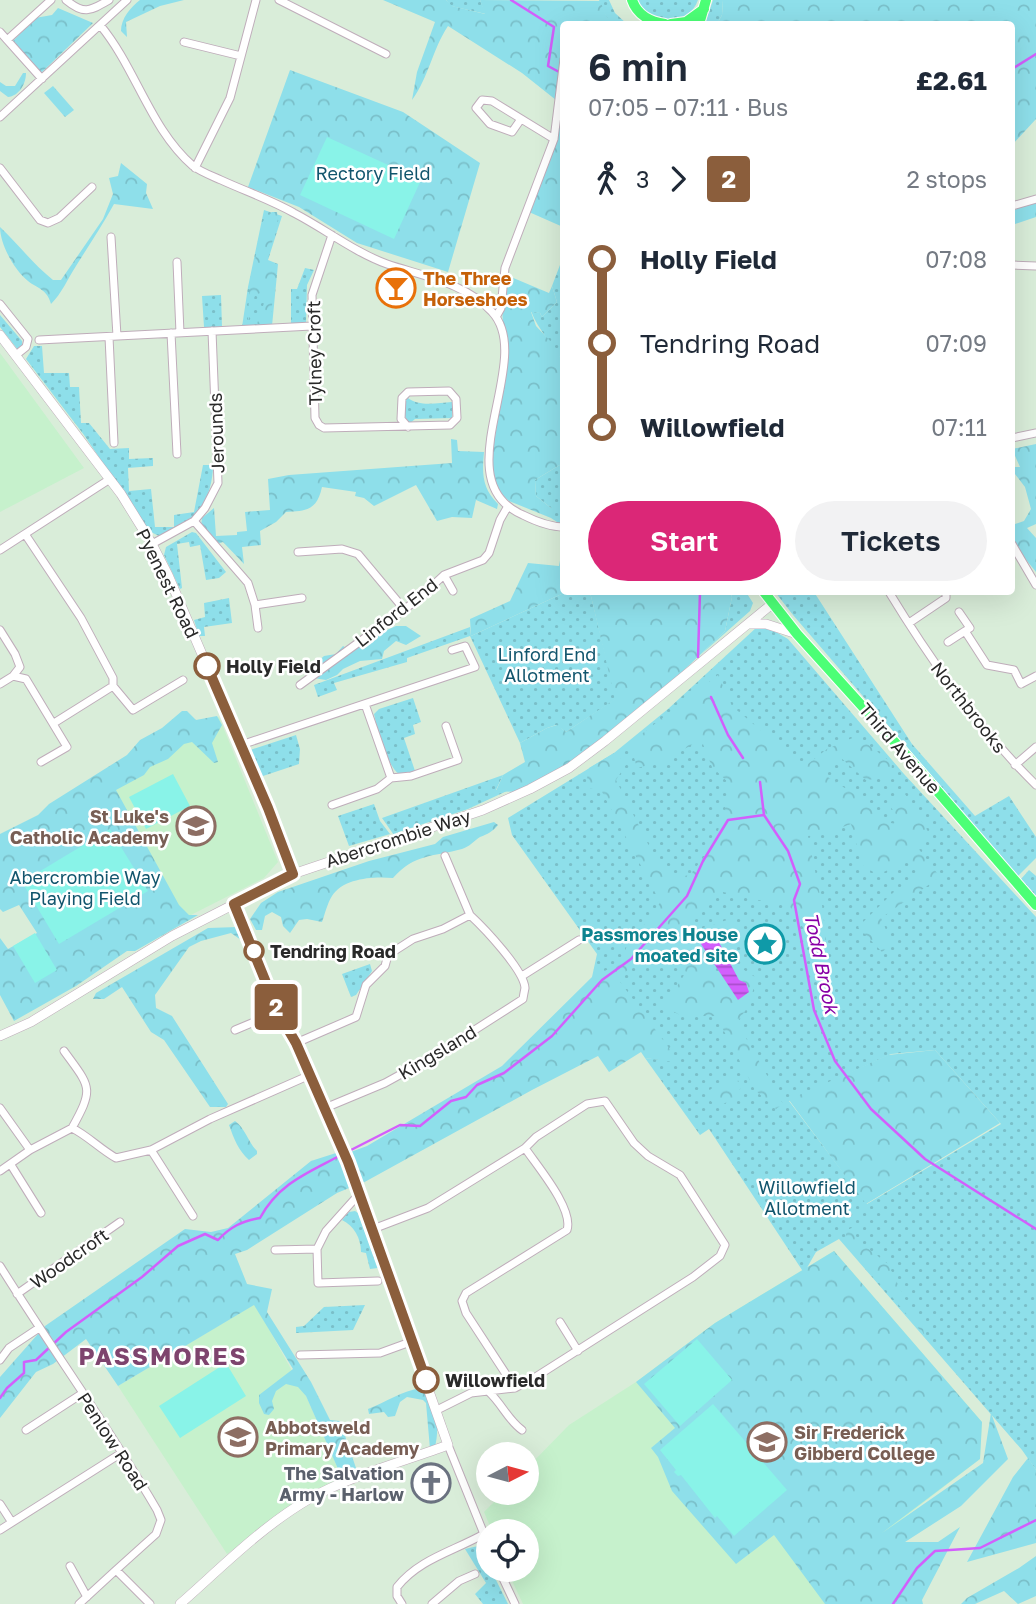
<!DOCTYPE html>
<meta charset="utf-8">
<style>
:root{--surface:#fff;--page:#f2f2f3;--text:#1f2937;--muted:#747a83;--accent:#db2777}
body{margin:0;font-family:"Golos Text",sans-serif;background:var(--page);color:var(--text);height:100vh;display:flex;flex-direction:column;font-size:26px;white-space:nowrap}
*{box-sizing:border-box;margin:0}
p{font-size:23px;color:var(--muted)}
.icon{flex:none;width:38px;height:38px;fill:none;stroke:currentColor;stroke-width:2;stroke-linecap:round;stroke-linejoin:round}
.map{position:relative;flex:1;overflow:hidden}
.panel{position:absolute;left:560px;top:21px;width:455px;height:574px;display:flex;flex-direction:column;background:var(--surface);border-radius:7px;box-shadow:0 7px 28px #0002}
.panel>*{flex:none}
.badge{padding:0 14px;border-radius:5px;font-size:24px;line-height:46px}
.needle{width:46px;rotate:84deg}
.buttons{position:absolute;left:476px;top:1442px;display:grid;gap:14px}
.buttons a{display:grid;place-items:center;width:63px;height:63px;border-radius:50%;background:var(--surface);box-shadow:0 7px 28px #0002;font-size:35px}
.map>.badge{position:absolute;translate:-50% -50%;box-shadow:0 0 0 4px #fff}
.legs{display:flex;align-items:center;gap:10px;height:77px;padding:0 28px;font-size:23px}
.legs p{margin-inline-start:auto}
.overview{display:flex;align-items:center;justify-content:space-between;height:119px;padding:0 28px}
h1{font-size:38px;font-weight:600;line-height:52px}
.primary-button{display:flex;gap:14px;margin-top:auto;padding:14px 28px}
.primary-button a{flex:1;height:80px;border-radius:42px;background:var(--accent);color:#fff;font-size:28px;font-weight:600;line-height:80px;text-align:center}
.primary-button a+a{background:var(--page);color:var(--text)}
ul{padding:0 28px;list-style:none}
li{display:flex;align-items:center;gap:24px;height:84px;font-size:26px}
li i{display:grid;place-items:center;width:10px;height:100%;margin:0 9px;background:currentColor}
li i::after{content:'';width:18px;height:18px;margin:-9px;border:5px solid;border-radius:50%;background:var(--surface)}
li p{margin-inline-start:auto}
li:first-child i{background:linear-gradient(#0000 50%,currentColor 0)}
li:last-child i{background:linear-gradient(currentColor 50%,#0000 0)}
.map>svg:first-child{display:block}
</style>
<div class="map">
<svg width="1036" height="1604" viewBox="0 0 1036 1604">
<defs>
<pattern id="grass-dots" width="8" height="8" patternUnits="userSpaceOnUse" patternTransform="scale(1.75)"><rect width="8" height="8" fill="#8edfea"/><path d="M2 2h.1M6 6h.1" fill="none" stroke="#7abfc9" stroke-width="1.8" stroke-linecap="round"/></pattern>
<pattern id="forest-crowns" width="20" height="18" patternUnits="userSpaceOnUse" patternTransform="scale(1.75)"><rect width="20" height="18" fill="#8edfea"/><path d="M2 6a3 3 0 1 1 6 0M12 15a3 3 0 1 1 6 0" fill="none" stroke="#7abfc9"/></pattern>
<pattern id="water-rules" width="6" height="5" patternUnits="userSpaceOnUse" patternTransform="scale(1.75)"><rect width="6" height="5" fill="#d25ffc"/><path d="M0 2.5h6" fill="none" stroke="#aa4ecc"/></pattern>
</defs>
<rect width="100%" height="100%" fill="#d9edd9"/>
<!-- education -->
<path fill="#c6f1cc" d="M0,353l84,115 -84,44z
M219,717l59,145 -14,16 -81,41 -76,-128 82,-63z
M834,1251l148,171 -2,37 -122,94 -25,51h-310l-16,-34h20v-39h-35l-8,-19 19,-19h24v-25l42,-43 67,-43 79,-59z
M255,1304l51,92 36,82 -34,17 -81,59 -109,-168z"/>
<!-- grass -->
<path fill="url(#grass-dots)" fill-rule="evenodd" d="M446,0h34l6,14 -35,-8z
M599,0h10l6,13 12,11 -18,-1z
M638,0h60c-9,28 -54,25 -60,0z
M713,0h10l-1,15 -5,9h-12z
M264,210l18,6 -14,44 10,4 -6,62 -30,1 6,-40z
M563,257v106c-10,-19 -25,-33 -32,-52l9,2 2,4 15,-15 -5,-16z
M305,268l9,2 -7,15 -1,38h-15v-34h6z
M221,295l1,32h-18l-2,-31z
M0,315l22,26v5l-4,4 -18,-23z
M34,346h8l2,27h25l1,14h9l2,36h8l21,26 19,-1v11l24,-1v8l-25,2 1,23 22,-2 4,38h19v-12l20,-3 9,-47h10c0,22 -9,47 -28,60 -7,5 -17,8 -26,11l-10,-5 -65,-96 -58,-76z
M408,398c11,9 30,5 44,4v16l-37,1 -6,5c-5,-7 -8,-19 -1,-26z
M563,463v61h-3l-9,-6v-10l-15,-12 -1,-16z
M192,532l4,1 30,39 -7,6 -13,2 -6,-35 -10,2 -1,-5 -12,2 5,44 -2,1 -16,-34 2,-8z
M566,592h24l26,107 -50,33 -10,-7 -9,3 -27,15 -50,-107 -63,22v4l-73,21 3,7 -19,7 -4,-12 156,-58 1,9z
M730,592h16l7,11 -3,8 -52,46 27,-26 7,-34z
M775,592h39l98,152 63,72 34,-20 27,41v21l-18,18 -225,-261z
M229,598l3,25 -28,4 1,9h-6l-5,-16 11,-3 -1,-14z
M757,627l12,1 19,11 116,135 132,143v553l-14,-20 -183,-211 -23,13 -12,21 -95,-144 -9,6 -55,-77 18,2 -71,-83 5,-23 -85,-119 -4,-17 106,-65 54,-44zM935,1050l66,74 -134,80 -78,-103 102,-47z
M413,698l8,24 -8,3 2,9 -11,4 11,33 -16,3c-12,-8 -22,-45 -25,-60l5,-5z
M296,735l4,14 -1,15 -39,13 -10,-27z
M503,775l-7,15 11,1 -39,18 -72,24v5l-14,-20z
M374,804l6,17 10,13 -41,12 -11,-30z
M1029,870l7,6v20l-15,-17z
M370,964l2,7 -16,24 -5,2 -9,-23z
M355,1211l3,2 20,55 -8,1 -4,-16 -5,-1c0,-14 -7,-26 -19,-32l7,-8z
M365,1305l-12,25 -57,3v-6l8,-1 20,-19z
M478,1546l10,17v7h3l17,34h-25l-8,-10 11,-11 -21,-34z"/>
<!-- forest -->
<path fill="url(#forest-crowns)" d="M140,0h44l-24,6 -34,16 1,15 -6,-6c0,-13 10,-24 19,-31z
M383,0h63l6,6 33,8 -5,-14 120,1 10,23h-46l-1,203 -34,-15 32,-108 -39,-31 -74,-47c-16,24 -19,51 -36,74l5,-28 18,-50z
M723,0h313v119l-24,26v-121h-295l5,-9z
M58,8l35,15 -52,50 -28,-32 22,-23 17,-3z
M290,70l113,42 77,51 -32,109 -91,-29 -58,-36 -51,-20z
M23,73h3c0,11 -7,23 -18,24l-8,-6v-9l6,4h9z
M53,86l21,24 -9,7 -21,-24z
M121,163l26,21 -1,9 7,16 -39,-5c-12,22 -25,41 -38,62 -9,14 -14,27 -25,38 -4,-15 -13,-15 -23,-23 -14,-11 -28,-37 -28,-54 18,17 33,37 53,53h8l42,-61 10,-25 -4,-16 9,-2z
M1036,201v16l-24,8v-14z
M272,212h5l1,7 -11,44 10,3 -7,55 -5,3h-8l8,-24 -2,-8 -8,3 -7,27 1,-28 9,-51 5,-22z
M504,274l45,19 3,-7 5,16 -15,15 -2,-4 -9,-1 5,14 18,19 9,18v100l-28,17 1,16 15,12v10l-42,-17 -16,-14 -2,-28 14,-79 -3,-78z
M451,439l6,1 1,11 26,1c-2,22 -2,36 14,52l-1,5 -21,-9 -4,18 -20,-1 -15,4 -21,-36 -42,21 -10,-8 -9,-2 1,-4 -34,-5c-5,23 -15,24 -36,25l-10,10 -16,9 1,14 -19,2 2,17 -21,-22 -6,2 -16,-18 1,-8 12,-10 2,28 21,-1v-3l10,-1 -2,-19 25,-2 -2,-31 21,-4 163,-12z
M1036,444v80l-9,4 9,10v34l-17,-21 -7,2v-28l12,-4 7,-12 -6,-22 -10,-13 -3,1v-8h8l-8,-18z
M563,544l1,48h2l-95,44 -1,-17 40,-18 18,-38 31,3z
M590,592h140l2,5 -7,34 -43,41 -111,91 -54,29 -21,-1 7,-16 22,-13 -5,-19 27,-15 10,-3 9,7 49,-33z
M396,626h10l15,10 -15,9 -10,-4 -12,10 -2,8 -22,2 -17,8 -6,6 -11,5 -19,-3 -2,-4 19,-17 12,-2 7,-8 5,3c17,-6 31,-16 48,-23z
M718,675l14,31 72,61 23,-18 30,-13 35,27 -1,14 -25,3 -25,-22 -18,16 42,27 19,21 20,3 -15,-20 16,-11 27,44 -14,10 22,29 -59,41 11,26 -10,8 -24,-25 39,-38 28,-16 -18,-13 -29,15 -16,-10 -11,-41 -28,10 -15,2 14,69 10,85 -10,8 -18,-69 -17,-27 -24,-1 -40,-9 -21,14 -14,27 42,-14 12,15 -33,27 8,18 24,-11 14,9 -4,26 -14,19 46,82 -7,5 -21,-19 -39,-74h-34l-18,-9 22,-35c-28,-28 -43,-17 -68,7l62,84 -35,-5 -4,-6 -32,20 -11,-16 -66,34 -171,94 -13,-31 19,-7 135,-80 90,-89 29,-14 9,-27 22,-18 8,-16 -59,-112 -16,-2 4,-20 25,-15 13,10 -11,17 38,76 18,22 18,-3 24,-31 12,-39 4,-21 -18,-17 -11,-28 -36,22 -28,7 -7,-25z
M182,711h5l9,9 21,-4 5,9 -10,18 6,19 -4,1 -22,-21 -8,2 -16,15 -18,8 -6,8 -28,15 63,115 10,10h9l-63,36h-8l-51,35 -62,35 -14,-26v-57l8,11 29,-16 -18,-28 -16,7 -3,-3v-75l38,-19 11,-11 78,-49 13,-15 22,-12z
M494,822l4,3c-6,7 -10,9 -18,12 -6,4 -11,10 -18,12 -28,8 -47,4 -69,29 -19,-2 -50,0 -61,18 -5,8 -7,18 -10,26l-15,-3 -8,1 -9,13 -7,-7 -2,-9 -9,-5 -7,4 -3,14h-6l-6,-11 11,-16 17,-11 91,-31 66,-17 8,-7z
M238,927l5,10 -2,3 -10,-7 -30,8 -12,6 -34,48 1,13 16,8 56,88 -2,3h-16l-46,-67 -13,-8 -29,-45 -18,12h-11l3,-6 112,-65z
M935,1050l65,73 -134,81 -77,-104 99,-45z
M735,1076l7,10 -7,11 -18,11 -12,-14 12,-10 2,3z
M235,1121c10,7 13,21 22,30v3l-8,6c-11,-10 -15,-21 -20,-35z
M336,1153l10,14 3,21 -12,5 -90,57 -12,4 12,30 25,5 -5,23 44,70 19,38 10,1 16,47 -2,6 -12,4 -36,-82 -8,-9 -12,-3 -10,7 -4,10 2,8 -5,6 -5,-1 -5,-11v-8l34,-26 -39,-64 -136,81 -32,-47 -33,25 -17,8 -36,46v-41l45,-51 140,-97 26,3 17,-4 83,-67z
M854,1227l3,13 31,24 20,41 14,15 2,15 -79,-94 2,-11z
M834,1251l148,171 -2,37 -98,74 101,-70 8,-50 17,46 -47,47 -56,36h33l22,-15 -38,73 1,4h-98l-51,-69 -38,29 -64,-73 -14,-34 -7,-9 24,-20 -39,-46 79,-59z
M421,1388c16,15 19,38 14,59l-5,2 -4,-46 -3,-3 -16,-3 -7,5 -5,14 -7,1 -4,-5 -15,2 -1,-5c18,-7 34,-18 53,-21z
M1028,1458l8,12v73l-69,19 46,-85z
M1036,1556v40l-18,8 -14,-13 -29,13h-14l6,-6 52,-30z"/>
<!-- pitch -->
<path fill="#89f3e8" d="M327,137l94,43 -27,59 -94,-44z
M173,774l17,32 -44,23 -17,-32z
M110,829l38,62 -89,53 -37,-62z
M35,933l22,37 -22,13 -22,-37z
M697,1339l35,41 -52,46 -36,-42z
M226,1363l20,33 -66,42 -21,-32z
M713,1404l74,86 -53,46 -17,-20 -2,2 -34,-43 -3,1 -4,-4 2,-2 -16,-20z"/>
<!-- water -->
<path fill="url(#water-rules)" d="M714,933l25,47 7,3 3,9 -11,8 -37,-56 4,-10z"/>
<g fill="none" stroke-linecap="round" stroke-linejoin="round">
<!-- stream -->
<path stroke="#d25ffc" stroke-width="2.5" d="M511,0l43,27 -6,39 13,7
M1012,69l24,-15
M698,657l2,-65
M711,697l17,38 15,23
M760,782l4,33 24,36 12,33 -6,16 20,110 21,51 36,48 54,50 111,70
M347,1152l53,-27 20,1 31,-25 15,-4 11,-12 27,-12 48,-37 50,-56 29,-21 56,-63 16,-35 25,-41 36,-5
M0,1398l7,-10 17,-15v-11l12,-2 30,-28 76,-55 36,-31 27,-12 13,6c12,-13 24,-19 42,-22 19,-35 48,-45 81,-63
M893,1604l24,-36 18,-17 45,-3 56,-28"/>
<!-- minor casing -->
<g stroke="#bfadba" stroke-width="9">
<path id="minor" d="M66,0c18,15 24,11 43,0
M279,0l107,54
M100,25c36,43 50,104 93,141 8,6 19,10 28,14 24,11 50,20 73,33 31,16 60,39 93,51 35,12 79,19 105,48 45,48 -50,169 31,203 12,6 27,12 41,12
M0,32l42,47
M7,40l44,-40
M184,42l57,14
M0,117l127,-117
M521,119l-9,13 -22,-8 -14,-16 6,-8 10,1 62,38
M0,168l40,52 8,3 11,-5 33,-31
M195,168l35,-70 26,-98
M1012,206l24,-7
M332,235l-20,60 3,123 4,7 5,3 126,-3 7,-7 -1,-19 -7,-8 -41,1 -6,6 -1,21 7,8
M111,237l6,99
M177,262l3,71
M1013,265l23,1
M0,304l28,35 -2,8 -10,8
M496,317l5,-9 4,-40 49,-129 10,-80
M171,333l6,121
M109,337l5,106
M39,340l273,-14
M1012,438l24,-5
M194,521l54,62 7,22 3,23
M25,534l56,84 32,60v8l-59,37
M152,544l42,-23 11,-13 13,-25 -6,-152
M1012,544l24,41
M0,550l110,-71
M298,552l44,-3 16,5 46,55
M444,575l9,16
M889,592c42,69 89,136 147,193
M255,605l47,-7
M959,612l11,16 -5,3 22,34 27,5 7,14 15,-8
M909,623l37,-25v-6
M0,630l15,24 5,13 -7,9 -13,8
M948,642l17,-11
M13,676l13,3 41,68 -26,15
M300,685l117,-85 27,-25 39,-15 6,-7 11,-33 8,-14
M113,686l20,24 50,-30
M241,745l234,-78 -10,-21 -13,4
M1015,765l21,-18
M391,778l20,-2 47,-16 -12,-34
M332,805l45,-16 14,-11 -26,-74
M445,856l25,59
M522,976l57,-36
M235,1030l43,-18
M296,1043l60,-26 10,-32 19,-19 3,-11 25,-16 30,-10 27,-14c14,13 54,55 55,73 0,0 -2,10 -2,11l-89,57 -49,27 -60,25
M64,1051c26,36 31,36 8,77
M0,1108l30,42
M151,1150l42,66
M11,1165l30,48
M0,1171l30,-21 42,-22c16,8 28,21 44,30l35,-8 59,-31 100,-44
M360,1193l-34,38 -9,18 1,34 60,-2
M373,1229l55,-21 97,-60 11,-11 51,-33 18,-3 29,42 14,13 32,19 45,70 -5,11 -27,21 -159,101 -19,10 -44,5 -34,17
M275,1250l42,-1
M0,1266c51,82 108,160 157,244l4,10 -5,14 -40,36 34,34
M17,1294l103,-72
M560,1322l18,29
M300,1355l80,-2 33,-12
M0,1360l9,-12 30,-20
M515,1388l-49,-75 -4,-12 4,-8 101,-63c7,-21 -30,-64 -42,-82
M489,1392c13,12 19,28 33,38
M26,1430l57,-37
M448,1445l40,99
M0,1504l11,17
M0,1530l123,-78
M70,1566l17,31
M499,1570l16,34
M79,1604l37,-34
M402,1604l-5,-8v-9c22,-28 57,-36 87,-53
M432,1604l27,-23 16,-7"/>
</g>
<!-- tertiary casing -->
<g stroke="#bfadba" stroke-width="10">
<path id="tertiary" d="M0,335l121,159 31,50 16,31 100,233 25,66
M749,624h17l31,10
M0,1036l31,-14 141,-86 121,-62 190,-64 47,-21 39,-21 36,-27 167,-137
M180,1604c41,-36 81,-77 129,-105 43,-24 93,-37 139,-54l-100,-283 -52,-119 -18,-31 -43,-108"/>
</g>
<!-- primary casing -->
<g stroke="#fff" stroke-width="12">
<path id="primary" d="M632,0c5,15 19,22 33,24
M671,24l15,-2 18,-13
M699,24l7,-24
M764,592l33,42 103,114 136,157"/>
</g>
<!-- minor -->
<use href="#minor" stroke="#fff" stroke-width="7"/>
<!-- tertiary -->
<use href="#tertiary" stroke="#fff" stroke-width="9"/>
<!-- primary -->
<use href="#primary" stroke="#4cff76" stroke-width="10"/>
</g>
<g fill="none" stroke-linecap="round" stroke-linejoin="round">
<!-- line-1 casing -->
<g stroke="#fff" stroke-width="16">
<path id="line-1" d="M207,666l61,142 25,66 -59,30 44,108 18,31 52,119 78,218"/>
</g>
<!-- line-1 -->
<use href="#line-1" stroke="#8b5e3c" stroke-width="10"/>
</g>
<!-- icons -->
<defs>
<g id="bar-ring" transform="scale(2.0125)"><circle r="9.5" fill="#fff" stroke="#e8710a" stroke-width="1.5"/><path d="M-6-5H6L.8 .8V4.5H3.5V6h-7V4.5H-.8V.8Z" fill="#e8710a"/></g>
<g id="school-ring" transform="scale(2.0125)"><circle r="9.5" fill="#fff" stroke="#8d6e63" stroke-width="1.5"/><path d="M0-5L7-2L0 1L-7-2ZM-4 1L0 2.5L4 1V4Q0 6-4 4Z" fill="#8d6e63"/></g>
<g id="sight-ring" transform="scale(2.0125)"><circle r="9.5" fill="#fff" stroke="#0f9aa8" stroke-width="1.5"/><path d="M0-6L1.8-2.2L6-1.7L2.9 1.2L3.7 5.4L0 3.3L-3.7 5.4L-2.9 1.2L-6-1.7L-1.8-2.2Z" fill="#0f9aa8"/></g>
<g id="church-ring" transform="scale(2.0125)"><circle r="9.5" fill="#fff" stroke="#6b7280" stroke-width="1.5"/><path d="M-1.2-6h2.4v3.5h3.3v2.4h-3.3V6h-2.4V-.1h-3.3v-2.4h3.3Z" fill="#6b7280"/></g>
</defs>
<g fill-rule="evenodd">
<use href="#bar-ring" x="396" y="288"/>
<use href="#school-ring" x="196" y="826"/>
<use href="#sight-ring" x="765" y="944"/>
<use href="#school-ring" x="238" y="1437"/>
<use href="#school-ring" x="767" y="1442"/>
<use href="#church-ring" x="431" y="1483"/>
</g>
<!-- markers -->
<g fill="#fff" stroke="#8b5e3c" stroke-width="3.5">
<circle cx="207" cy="666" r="12"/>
<circle cx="254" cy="951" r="9"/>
<circle cx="426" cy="1380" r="12"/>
</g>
<g text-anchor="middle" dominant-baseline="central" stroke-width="5" stroke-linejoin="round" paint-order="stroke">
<!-- park labels -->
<g font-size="18" fill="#11556d" stroke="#fff">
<text x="373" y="173">Rectory Field</text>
<text x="547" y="654">Linford End<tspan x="547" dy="21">Allotment</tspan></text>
<text x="85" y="877">Abercrombie Way<tspan x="85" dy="21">Playing Field</tspan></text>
<text x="807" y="1187">Willowfield<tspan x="807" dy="21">Allotment</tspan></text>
</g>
<!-- food labels -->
<g font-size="18" font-weight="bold" fill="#c56008" stroke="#fff" text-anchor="start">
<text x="423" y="278">The Three<tspan x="423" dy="21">Horseshoes</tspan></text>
</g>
<!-- street labels -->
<g font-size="18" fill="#292929" stroke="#fff">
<text transform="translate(314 353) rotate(-91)">Tylney Croft</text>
<text transform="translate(216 433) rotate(-92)">Jerounds</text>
<text transform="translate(168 583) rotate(64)">Pyenest Road</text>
<text transform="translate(396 612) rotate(-38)">Linford End</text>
<text transform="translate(969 707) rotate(52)">Northbrooks</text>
<text transform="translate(900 748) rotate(49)">Third Avenue</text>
<text transform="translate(398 838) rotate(-18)">Abercrombie Way</text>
<text transform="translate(437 1052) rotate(-31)">Kingsland</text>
<text transform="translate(69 1258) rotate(-35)">Woodcroft</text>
<text transform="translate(113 1441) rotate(57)">Penlow Road</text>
</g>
<!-- stop labels -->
<g font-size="18" font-weight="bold" fill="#292929" stroke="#fff" text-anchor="start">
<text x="226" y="666">Holly Field</text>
<text x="270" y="951">Tendring Road</text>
<text x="445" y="1380">Willowfield</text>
</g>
<!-- education labels -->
<g font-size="18" font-weight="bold" fill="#785e54" stroke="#fff" text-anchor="start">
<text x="169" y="816" text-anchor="end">St Luke's<tspan x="169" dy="21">Catholic Academy</tspan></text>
<text x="265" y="1427">Abbotsweld<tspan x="265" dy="21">Primary Academy</tspan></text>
<text x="794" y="1432">Sir Frederick<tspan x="794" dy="21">Gibberd College</tspan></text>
</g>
<!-- culture labels -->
<g font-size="18" font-weight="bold" fill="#0d838f" stroke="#fff" text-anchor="end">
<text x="738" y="934">Passmores House<tspan x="738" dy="21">moated site</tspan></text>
</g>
<!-- worship labels -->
<g font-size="18" font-weight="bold" fill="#5b616d" stroke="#fff" text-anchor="end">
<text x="404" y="1473">The Salvation<tspan x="404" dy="21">Army - Harlow</tspan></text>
</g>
<!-- water labels -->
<g font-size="19" font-style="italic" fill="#8700a6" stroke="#fff">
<text transform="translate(822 963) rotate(78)">Todd Brook</text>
</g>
<!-- district labels -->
<g font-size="24" font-weight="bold" letter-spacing="2" fill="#7e446e" stroke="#fff">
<text x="163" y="1355">PASSMORES</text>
</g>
</g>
</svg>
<div class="buttons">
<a><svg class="needle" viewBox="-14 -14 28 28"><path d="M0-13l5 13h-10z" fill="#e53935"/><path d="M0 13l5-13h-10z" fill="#747a83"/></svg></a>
<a><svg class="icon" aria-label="locate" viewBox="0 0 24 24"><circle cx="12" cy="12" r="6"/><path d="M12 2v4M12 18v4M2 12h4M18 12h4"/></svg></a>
</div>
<b class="badge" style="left:276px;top:1007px;background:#8b5e3c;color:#fff">2</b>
<section class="panel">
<div class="overview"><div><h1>6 min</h1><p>07:05 – 07:11 · Bus</p></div><b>£2.61</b></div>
<div class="legs"><svg class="icon" aria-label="walk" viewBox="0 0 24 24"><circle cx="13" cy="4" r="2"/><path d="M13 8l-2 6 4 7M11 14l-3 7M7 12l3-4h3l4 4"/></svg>3<svg class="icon" aria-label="forward" viewBox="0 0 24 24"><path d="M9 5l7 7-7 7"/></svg><b class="badge" style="background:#8b5e3c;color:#fff">2</b><p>2 stops</p></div>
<ul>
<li><i style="color:#8b5e3c"></i><b>Holly Field</b><p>07:08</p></li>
<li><i style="color:#8b5e3c"></i><span>Tendring Road</span><p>07:09</p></li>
<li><i style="color:#8b5e3c"></i><b>Willowfield</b><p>07:11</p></li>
</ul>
<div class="primary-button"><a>Start</a><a>Tickets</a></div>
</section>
</div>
